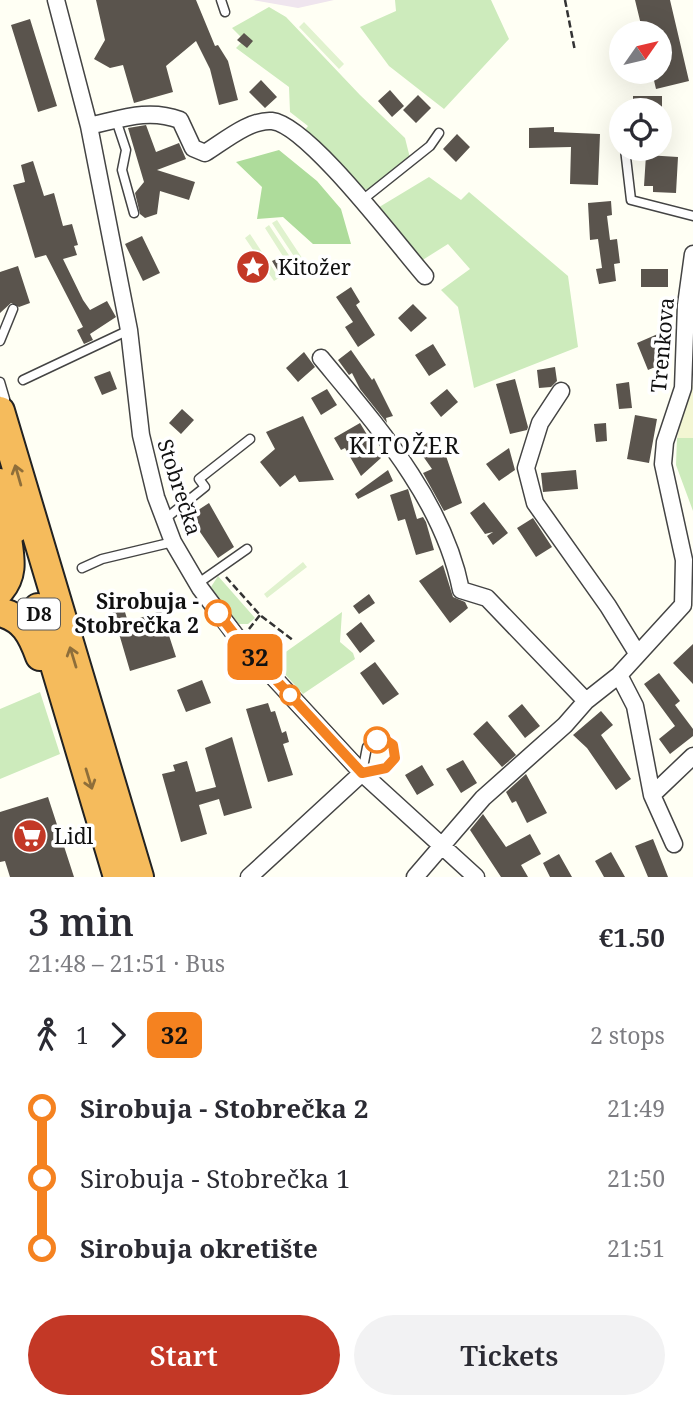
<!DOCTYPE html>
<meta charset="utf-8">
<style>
:root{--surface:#fff;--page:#f2f2f3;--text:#2b2b33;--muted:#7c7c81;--accent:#c33826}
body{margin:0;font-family:"Noto Serif",serif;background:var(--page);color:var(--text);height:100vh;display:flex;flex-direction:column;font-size:26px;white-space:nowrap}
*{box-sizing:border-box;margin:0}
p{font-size:23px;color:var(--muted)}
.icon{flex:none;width:38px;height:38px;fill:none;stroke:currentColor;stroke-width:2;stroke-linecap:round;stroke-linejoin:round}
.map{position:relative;height:877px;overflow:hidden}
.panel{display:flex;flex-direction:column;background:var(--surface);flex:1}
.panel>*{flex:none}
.badge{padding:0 14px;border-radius:10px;font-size:24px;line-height:46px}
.needle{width:46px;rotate:56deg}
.tools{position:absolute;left:609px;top:21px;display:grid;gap:14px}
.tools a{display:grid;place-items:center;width:63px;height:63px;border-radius:50%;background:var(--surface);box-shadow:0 7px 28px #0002;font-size:35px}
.map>.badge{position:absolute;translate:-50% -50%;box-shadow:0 0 0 4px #fff}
.legs{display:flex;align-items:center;gap:10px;height:77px;padding:0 28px;font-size:23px}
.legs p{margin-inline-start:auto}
.summary{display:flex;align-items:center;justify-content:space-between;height:119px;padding:0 28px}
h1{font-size:38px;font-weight:600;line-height:52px}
.primary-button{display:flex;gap:14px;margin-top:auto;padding:14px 28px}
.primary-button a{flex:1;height:80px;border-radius:42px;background:var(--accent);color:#fff;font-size:28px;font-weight:600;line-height:80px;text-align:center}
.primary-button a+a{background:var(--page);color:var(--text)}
ul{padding:0 28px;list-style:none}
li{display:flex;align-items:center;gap:24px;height:70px;font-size:26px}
li i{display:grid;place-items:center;width:10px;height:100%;margin:0 9px;background:currentColor}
li i::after{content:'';width:18px;height:18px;margin:-9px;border:5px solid;border-radius:50%;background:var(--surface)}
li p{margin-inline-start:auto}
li:first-child i{background:linear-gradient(#0000 50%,currentColor 0)}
li:last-child i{background:linear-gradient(currentColor 50%,#0000 0)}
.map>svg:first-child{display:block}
</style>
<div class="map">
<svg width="693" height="877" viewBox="0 0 693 877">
<rect width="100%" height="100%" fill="#fffff4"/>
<!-- industrial -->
<path fill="#efe5ee" d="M253,0h81l-36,8z"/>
<!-- farmland -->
<path fill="#f3f6d3" d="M689,385h4v53h-16z"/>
<!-- green -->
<path fill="#cdebbc" d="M395,0h96l18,39 -65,70 -55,-43 -29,-39 36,-16z
M269,7l17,10 74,78 45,43 5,20 -42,32 -10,-3 -57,-52 7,-9 -18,-14 -1,-25 -53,-39 8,-8 -12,-12z
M429,177l32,23 8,-8 99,84 10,71 -104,41 -16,-81 -17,-17 29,-21 -22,-25 -27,17 -45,-52z
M677,438h16v73l-17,-46z
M218,576l37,42 -7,6h-9l-28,-37z
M342,612l-2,30 13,11 2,6 -52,35 -30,-33z
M40,692l20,62 -60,25v-70z"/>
<!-- forest -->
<path fill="#aedc9b" d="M279,150l38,31 24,28 10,35h-38l-30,-27 -26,2 5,-32 -26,-25z"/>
<!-- pitch -->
<path fill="#e0f2ce" d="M304,22l40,42 -5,5 -40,-42z
M277,220l29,44 -5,3 -29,-44z
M269,225l29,44 -5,3 -28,-44z
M250,234l29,44 -5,3 -29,-43z
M303,562l4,5 -40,31 -3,-4z"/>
<!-- building -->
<path fill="#5a544d" d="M96,0h100l19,46 3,-1 10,16 10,39 -19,5 -9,-36 -14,-28 -30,25 7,26 -39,11 -11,-38 -13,3 -16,-9 11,-19z
M635,0h35l19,81 -33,8 -4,-17h8v-39h-17z
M30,19l27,87 -19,6 -27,-87z
M244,33l9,8 -6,7 -10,-8z
M261,80l16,17 -12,11 -16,-16z
M390,90l14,16 -12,11 -14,-16z
M418,95l13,13 -15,15 -13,-13z
M633,96h29v14h-29z
M146,125l10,27 23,-9 7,16 -29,11 38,12 -6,18 -29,-9 -3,23 -12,4 -5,-4 -5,-21 9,-11 -16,-54z
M554,127v5l46,2 -2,51 -28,-1 1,-37 -42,1v-20z
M457,134l13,13 -14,15 -13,-13z
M646,155l32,2 -2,36 -23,-1v-6h-9z
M33,161l11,35 10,-3 9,33 9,-2 6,21 -4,1 3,9 -14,4 20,41 7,10 17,-9 9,16 -26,17 3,6 -9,4 -7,-14 6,-3 -37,-72 -11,3 -22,-73 12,-3 -4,-17z
M611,201l1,14 -5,1 3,24 7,-1 3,24 -6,1 2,17 -17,3 -3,-15 6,-1 -4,-29 -8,1 -2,-37z
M142,236l18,37 -17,8 -18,-37z
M281,257l9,17 -8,4 -10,-17z
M18,266l12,37 -11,4 -8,-4 -11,10v-41z
M641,269h27v18h-27z
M351,287l9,15 -4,3 19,30 -17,12 -13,-20 8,-5 -17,-25z
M413,304l14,14 -16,14 -13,-14z
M660,333l12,27 -24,10 -11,-27z
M433,344l13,21 -17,11 -14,-21z
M351,350l21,30 2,-2 19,38 -7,2 1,5 -27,-34 -8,-16 -3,2 -11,-15z
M304,352l11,15 -17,15 -12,-14z
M555,367l2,14 -6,6 -12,1 -2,-18z
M110,371l7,18 -15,6 -8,-18z
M515,379l13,48 -1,3 -17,4 -14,-50z
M629,382l3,26 -13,1 -3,-25z
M327,389l10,16 -16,10 -10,-17z
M447,389l11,13 -17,15 -11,-14z
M182,409l12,11 -13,14 -12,-11z
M635,415l22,4 -8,44 -22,-4z
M303,416l31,64 -35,2 -4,-7 -15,12 -20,-25 15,-13 -9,-17z
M360,423l21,35 -20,18 -16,-28 -4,2 -7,-12z
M606,423l1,18 -11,1 -2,-18z
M434,438l11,15 17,50 -18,8 -21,-38 9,-4 -14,-20z
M509,448l6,22 -16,11 -13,-17z
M388,470l5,11 -35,18 -3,-5z
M576,470l2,19 -35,3 -2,-19z
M408,489l9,30 6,-2 3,5 8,28 -18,5 -11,-36 -7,2 -8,-26z
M484,502l24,31 -15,12 -6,-9 6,-4 -8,2 -15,-21z
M209,503l25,44 -16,11 -29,-42z
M533,518l19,29 -16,10 -19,-29z
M443,565l10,32 12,5 3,6 -18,15 -31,-42z
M369,594l6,9 -16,11 -6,-8z
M121,599l7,23 33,-11 15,46 -46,14 -20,-68z
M361,622l14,19 -15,12 -14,-19z
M693,644v40l-20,-21z
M375,662l24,32 -16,11 -23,-32z
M659,673l21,28 -5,4 18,24v7l-23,18 -11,-15 16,-13 -31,-42z
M202,680l9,23 -25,9 -9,-22z
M268,703l3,9 4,-1 7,22 4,-2 3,11 -6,2 10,31 -25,7 -22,-73z
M522,704l18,22 -15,12 -17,-22z
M601,711l12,14 -12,10 30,44 -15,11 -29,-42 -14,-13z
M487,721l29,34 -14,12 -29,-33z
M232,737l20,71 -28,8 -5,-17 -20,6 8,29 -26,8 -19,-68 13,-3 -2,-6 14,-4 9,31 20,-5 -11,-39z
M463,760l14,23 -16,10 -15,-24z
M422,765l12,20 -17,10 -12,-20z
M526,774l21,39 -20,10 -11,-22 -4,2 -6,-11z
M48,797l26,80h-64l-5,-16 -5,1v-50z
M483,814l23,33 24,-13 11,20 -20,11 7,12h-27l-31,-47z
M653,839l15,38h-20l-13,-31z
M611,852l14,25h-21l-9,-16z
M559,854l13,23h-22l-7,-14z"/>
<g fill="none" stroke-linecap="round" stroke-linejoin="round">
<!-- lane casing -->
<g stroke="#444" stroke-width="11">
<path id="lane" d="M221,0l4,12
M116,120l10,30 -4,20 12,43
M625,149l6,51 62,16
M361,201l69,-55 9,-13
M0,341l13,-32
M23,380l106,-50
M0,382l5,17 -3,6
M165,519l40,-32 -6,-8 51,-40
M82,568l20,-9 71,-17
M197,584l50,-35
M379,739l14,6c10,23 -14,24 -31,28l5,-26z"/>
</g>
<!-- street casing -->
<g stroke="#444" stroke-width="19">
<path id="street" d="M56,0l33,126 40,204 12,105 15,62 17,45 27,46 39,52 123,133 114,104
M89,126c32,-7 59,-18 91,-6l13,28 12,5c18,-11 45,-34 67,-32 36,4 125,123 153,155
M321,358c57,69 122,142 140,232l26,8 99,103
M561,391l-21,32 -14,45 9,35 73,103 29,47
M619,675l16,31 17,89 22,49
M652,795l41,-39
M249,877l113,-104
M415,877l68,-79 82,-73 21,-24 33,-26 64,-70 1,-45 -21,-96 2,-22 18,-54 3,-83 7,-51"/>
</g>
<!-- highway casing -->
<g stroke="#222" stroke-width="32">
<path id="highway" d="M0,411l139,466
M0,483l14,46
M0,590c21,-25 0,-49 9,-76
M38,608l80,269
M0,612c24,6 32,22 40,44"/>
</g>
<!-- path -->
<path stroke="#333" stroke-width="2.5" stroke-dasharray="7 3.5" stroke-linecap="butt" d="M565,0l10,51
M226,577l34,38 34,26
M249,629l11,-14"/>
<!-- lane -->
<use href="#lane" stroke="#fff" stroke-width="8"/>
<!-- street -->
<use href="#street" stroke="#fff" stroke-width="16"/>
<!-- highway -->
<use href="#highway" stroke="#f5bb5c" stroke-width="28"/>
</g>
<!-- one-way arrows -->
<defs><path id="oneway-shaft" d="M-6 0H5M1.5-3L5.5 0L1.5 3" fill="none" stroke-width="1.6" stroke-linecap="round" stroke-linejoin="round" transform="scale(1.75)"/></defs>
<g stroke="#8e6e3a">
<use href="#oneway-shaft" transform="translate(18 475) rotate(-106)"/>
<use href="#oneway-shaft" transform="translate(73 657) rotate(-107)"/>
<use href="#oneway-shaft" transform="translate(89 779) rotate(73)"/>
</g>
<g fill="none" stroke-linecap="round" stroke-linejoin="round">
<!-- line-1 casing -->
<g stroke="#fff" stroke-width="16">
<path id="line-1" d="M218,613l21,27 123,133 24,-5 9,-10 -2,-13 -9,-6 -7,1"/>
</g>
<!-- line-1 -->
<use href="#line-1" stroke="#f58220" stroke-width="10"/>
</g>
<!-- icons -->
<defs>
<g id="sight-disc" transform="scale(1.75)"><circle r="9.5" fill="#c33826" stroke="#fff"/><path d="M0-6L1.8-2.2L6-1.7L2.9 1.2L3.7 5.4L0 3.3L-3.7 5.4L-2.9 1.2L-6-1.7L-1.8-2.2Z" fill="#fff"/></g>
<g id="supermarket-disc" transform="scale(1.75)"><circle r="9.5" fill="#c33826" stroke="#fff"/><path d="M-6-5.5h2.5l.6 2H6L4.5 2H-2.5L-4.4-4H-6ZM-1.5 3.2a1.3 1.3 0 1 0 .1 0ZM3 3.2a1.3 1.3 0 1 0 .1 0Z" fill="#fff"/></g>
</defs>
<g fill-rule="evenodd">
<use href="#sight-disc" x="253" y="267"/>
<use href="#supermarket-disc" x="30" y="836"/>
</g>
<!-- markers -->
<g fill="#fff" stroke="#f58220" stroke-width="3.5">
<circle cx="218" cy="613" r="12"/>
<circle cx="290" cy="695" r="9"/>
<circle cx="377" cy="740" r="12"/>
</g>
<g text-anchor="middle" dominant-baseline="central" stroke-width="7" stroke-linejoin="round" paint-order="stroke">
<!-- shield labels -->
<rect fill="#fff" stroke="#585858" stroke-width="2" x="18" y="598.5" width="42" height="31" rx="5"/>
<g font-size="19" font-weight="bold" fill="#111">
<text x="39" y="614">D8</text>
</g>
<!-- poi labels -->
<g font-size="21" fill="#111" stroke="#fff" text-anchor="start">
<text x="278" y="267">Kitožer</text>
<text x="54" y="836">Lidl</text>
</g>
<!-- street labels -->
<g font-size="21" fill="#111" stroke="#fff">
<text transform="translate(662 345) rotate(-85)">Trenkova</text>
<text transform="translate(180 487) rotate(72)">Stobrečka</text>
</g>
<!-- stop labels -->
<g font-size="21" font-weight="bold" fill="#111" stroke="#fff" text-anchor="end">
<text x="199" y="601">Sirobuja -<tspan x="199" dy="24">Stobrečka 2</tspan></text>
</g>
<!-- neighbourhood labels -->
<g font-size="23" letter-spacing="2" fill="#111" stroke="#fff">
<text x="405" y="445">KITOŽER</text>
</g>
</g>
</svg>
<div class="tools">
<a><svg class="needle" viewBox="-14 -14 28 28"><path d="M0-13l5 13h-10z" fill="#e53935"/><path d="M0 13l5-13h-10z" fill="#7c7c81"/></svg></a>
<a><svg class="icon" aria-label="locate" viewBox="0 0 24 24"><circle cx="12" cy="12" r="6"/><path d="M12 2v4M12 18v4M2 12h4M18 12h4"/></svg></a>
</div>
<b class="badge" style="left:255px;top:657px;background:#f58220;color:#111">32</b>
</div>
<section class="panel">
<div class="summary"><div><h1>3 min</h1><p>21:48 – 21:51 · Bus</p></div><b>€1.50</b></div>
<div class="legs"><svg class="icon" aria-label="walk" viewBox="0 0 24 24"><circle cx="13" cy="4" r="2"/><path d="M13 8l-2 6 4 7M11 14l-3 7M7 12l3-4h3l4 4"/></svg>1<svg class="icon" aria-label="forward" viewBox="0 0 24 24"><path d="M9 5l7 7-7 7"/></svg><b class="badge" style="background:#f58220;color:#111">32</b><p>2 stops</p></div>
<ul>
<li><i style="color:#f58220"></i><b>Sirobuja - Stobrečka 2</b><p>21:49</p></li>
<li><i style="color:#f58220"></i><span>Sirobuja - Stobrečka 1</span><p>21:50</p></li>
<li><i style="color:#f58220"></i><b>Sirobuja okretište</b><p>21:51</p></li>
</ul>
<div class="primary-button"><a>Start</a><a>Tickets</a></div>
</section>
